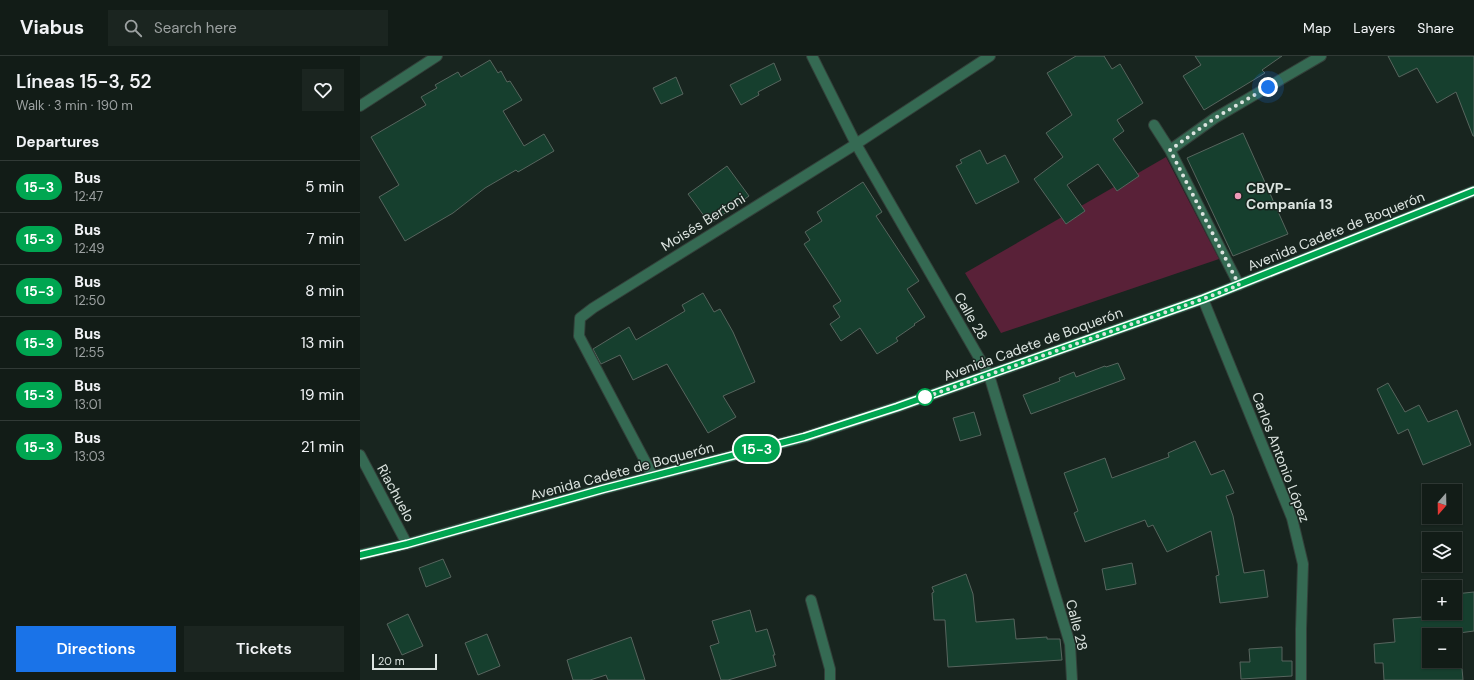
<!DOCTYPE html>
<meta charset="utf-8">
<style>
:root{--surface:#121c17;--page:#1b2520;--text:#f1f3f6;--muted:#9ca1a1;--line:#313a36;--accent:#1a73e8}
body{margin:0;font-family:"DM Sans",sans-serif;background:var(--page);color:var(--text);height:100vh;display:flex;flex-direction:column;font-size:15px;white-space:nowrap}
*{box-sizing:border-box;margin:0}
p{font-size:13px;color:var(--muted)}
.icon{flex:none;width:22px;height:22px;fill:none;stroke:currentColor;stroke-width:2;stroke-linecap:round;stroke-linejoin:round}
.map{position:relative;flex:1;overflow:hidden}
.side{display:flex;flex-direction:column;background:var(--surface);width:360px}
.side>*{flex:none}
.badge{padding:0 8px;border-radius:13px;font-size:14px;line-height:26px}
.needle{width:26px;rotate:200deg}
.controls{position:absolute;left:1062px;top:428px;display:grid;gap:8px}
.controls a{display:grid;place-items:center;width:40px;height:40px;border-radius:0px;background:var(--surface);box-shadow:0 1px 3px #0004,0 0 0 1px var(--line);font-size:20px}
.scale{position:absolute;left:12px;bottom:10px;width:65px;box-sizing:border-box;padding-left:4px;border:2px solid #dce4e0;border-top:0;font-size:11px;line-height:14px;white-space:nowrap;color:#dce4e0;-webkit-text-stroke:3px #18251f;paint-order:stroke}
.you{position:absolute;width:20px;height:20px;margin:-10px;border:3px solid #fff;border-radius:50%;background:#1a73e8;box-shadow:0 0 0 6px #1a73e833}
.map>.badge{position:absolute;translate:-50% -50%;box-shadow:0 0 0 2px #fff}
h2{padding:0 16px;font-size:15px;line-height:36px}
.round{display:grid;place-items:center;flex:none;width:42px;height:42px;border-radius:0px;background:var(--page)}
.headline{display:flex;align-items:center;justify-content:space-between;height:68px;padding:0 16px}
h1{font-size:19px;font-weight:600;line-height:30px}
.cta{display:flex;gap:8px;margin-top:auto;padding:8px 16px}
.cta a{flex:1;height:46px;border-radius:0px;background:var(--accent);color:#fff;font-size:16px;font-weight:600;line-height:46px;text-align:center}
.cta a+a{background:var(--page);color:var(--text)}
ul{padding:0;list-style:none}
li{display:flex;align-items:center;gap:12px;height:52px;padding:0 16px;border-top:1px solid var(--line)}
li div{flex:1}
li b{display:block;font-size:15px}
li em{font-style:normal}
li .badge{min-width:44px;font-weight:700;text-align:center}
header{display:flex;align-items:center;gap:24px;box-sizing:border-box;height:56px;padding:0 20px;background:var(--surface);border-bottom:1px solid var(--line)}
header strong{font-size:19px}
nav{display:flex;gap:22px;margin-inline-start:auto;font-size:14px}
.search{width:280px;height:36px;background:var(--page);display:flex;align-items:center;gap:10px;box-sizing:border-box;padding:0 14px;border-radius:0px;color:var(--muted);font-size:15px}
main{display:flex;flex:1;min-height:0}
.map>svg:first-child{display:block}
</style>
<header>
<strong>Viabus</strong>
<div class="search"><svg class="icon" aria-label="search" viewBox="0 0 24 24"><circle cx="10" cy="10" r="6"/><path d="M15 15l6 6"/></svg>Search here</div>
<nav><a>Map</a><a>Layers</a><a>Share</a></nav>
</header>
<main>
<section class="side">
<div class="headline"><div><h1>Líneas 15-3, 52</h1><p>Walk · 3 min · 190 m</p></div><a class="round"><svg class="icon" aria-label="heart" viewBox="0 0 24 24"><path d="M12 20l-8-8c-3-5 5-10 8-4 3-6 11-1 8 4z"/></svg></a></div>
<h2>Departures</h2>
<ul>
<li><span class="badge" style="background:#00a651;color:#fff">15-3</span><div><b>Bus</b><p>12:47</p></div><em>5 min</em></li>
<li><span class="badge" style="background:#00a651;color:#fff">15-3</span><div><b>Bus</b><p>12:49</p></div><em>7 min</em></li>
<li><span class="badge" style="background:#00a651;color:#fff">15-3</span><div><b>Bus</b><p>12:50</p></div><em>8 min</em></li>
<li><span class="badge" style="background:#00a651;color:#fff">15-3</span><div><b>Bus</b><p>12:55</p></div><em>13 min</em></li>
<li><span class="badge" style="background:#00a651;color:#fff">15-3</span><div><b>Bus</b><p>13:01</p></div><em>19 min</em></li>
<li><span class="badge" style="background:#00a651;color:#fff">15-3</span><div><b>Bus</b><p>13:03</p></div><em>21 min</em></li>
</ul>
<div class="cta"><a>Directions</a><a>Tickets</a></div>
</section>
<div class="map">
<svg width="1114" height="624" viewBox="0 0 1114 624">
<rect width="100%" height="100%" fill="#18251f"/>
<!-- green -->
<path fill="#592138" d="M806,101l53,102 -218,74 -36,-60z"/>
<!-- building -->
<path fill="#163f2e" stroke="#57655e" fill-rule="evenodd" d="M716,0h28l8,13 8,-5 23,39 -26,17 7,11 -11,8 26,37 -22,15 -19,-27 -31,21 18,26 -19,13 -32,-45 29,-22 -17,-24 26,-18 -25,-42z
M835,0h87l-20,14 3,3 -61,37 -21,-34 18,-11z
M1028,0h86v80h-1l-17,-44 -19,11 -20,-35 -18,9z
M130,4l8,13 3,-2 6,11 3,-1 12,19 -19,11 21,35 20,-12 10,17 -36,21 -2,-2 -31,18 -32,25 -48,28 -26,-44 20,-12 -28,-48 55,-32 -5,-8 16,-9 -2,-3 23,-13 3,5z
M414,7l7,17 -23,12 1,3 -18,10 -11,-20z
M316,21l7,17 -22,10 -8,-16z
M883,77l45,101 -55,22 -46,-98z
M620,94l7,14 18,-9 14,27 -43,22 -20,-38 6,-3 -2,-3z
M367,110l22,30 -39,28 -22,-30z
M503,126l19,30 -6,4 43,65 -12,8 18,28 -11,7 1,1 -19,13 2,3 -21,13 -17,-26 -19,13 -11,-17 10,-7 -7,-11 8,-5 -37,-57 6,-4 -5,-8 17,-11 -5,-9z
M343,237l11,19 6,-3 13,23 22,50 -32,14 13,21 -28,16 -41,-69 -34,16 -13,-25 -19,9 -8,-15 36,-22 7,13 49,-29 -3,-6z
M758,307l7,16 -94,35 -8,-19 37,-14 -1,-3 15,-6 2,5 29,-11 1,1z
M1028,327l17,29 14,-7 9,17 29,-12 14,35 -48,20 -15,-36 -10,5 -21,-45z
M614,356l7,23 -21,6 -7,-23z
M835,385l16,34 13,-5 10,23 -8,3 7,20 11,57 20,-3 4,27 -48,6 -4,-27 3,-1 -8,-44 -44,21 -14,-27 -5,2 -3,-7 -60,22 -11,-29 4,-2 -14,-38 41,-15 7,20 57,-21 -1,-4z
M83,503l8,18 -25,10 -7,-19z
M772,507l4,21 -30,6 -4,-21z
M606,518l7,20 3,28 38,-3 2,20 31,-2v2h13l2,21 -114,7 -3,-47h-11l-2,-27 2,-1 -2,-5z
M1114,536v39l-15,2 4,47h-79l-1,-17h-8l-1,-19 21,-2 -2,-23 43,-3v-3h19v-19zM1069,579h26v26h-26z
M390,554l6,22 11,-3 8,26h-2l3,11 -48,14h-7l-11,-34 9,-3 -7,-22z
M48,558l15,32 -21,9 -15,-31z
M127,578l13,32 -22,9 -13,-32z
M271,581l14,43h-37l-2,-5 -16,5h-17l-6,-20z
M922,591v14h10v15l-51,3 -1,-17h10l-1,-13z"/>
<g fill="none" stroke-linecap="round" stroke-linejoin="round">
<!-- service casing -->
<g stroke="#33403a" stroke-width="12">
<path id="service" d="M451,544l19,69v11"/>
</g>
<!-- minor casing -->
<g stroke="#33403a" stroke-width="12">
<path id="minor" d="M452,0l44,88 133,231 81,269 2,36
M0,50l77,-50
M794,69l16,25 69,135
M810,94l45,-32 106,-62
M843,243l89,219 11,46 -2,65v51
M0,399l47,89
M293,420l-74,-140 1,-18 13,-10 263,-164 134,-88"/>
</g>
<!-- secondary casing -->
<g stroke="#33403a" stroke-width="12">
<path id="secondary" d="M0,499l47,-11 196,-55 202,-52 92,-30 306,-108 271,-108"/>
</g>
<!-- service -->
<use href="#service" stroke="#356a53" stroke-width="10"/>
<!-- minor -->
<use href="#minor" stroke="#356a53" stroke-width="10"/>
<!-- secondary -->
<use href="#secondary" stroke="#38936e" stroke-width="10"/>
</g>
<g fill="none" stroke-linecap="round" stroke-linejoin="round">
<!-- line casing -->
<g stroke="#fff" stroke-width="9">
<path id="line" d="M0,499l47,-11 196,-55 201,-52 93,-30 306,-108 271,-108"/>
</g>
<!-- line -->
<use href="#line" stroke="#00a651" stroke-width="6"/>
<!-- walk -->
<path stroke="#dce4e0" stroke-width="4" stroke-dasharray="0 7.2" d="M565,341l-2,1 280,-99 36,-14 -69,-135 45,-32 53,-31"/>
</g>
<!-- markers -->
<circle fill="#ef9ab8" stroke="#18251f" stroke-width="1.5" cx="878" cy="140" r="4"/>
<circle fill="#fff" stroke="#00a651" stroke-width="2" cx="565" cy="341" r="8"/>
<g text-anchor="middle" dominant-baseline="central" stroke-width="3" stroke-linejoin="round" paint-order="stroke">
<!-- poi labels -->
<g font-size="14" font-weight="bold" fill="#dce4e0" stroke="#18251f" text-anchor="start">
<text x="886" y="132">CBVP-<tspan x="886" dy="16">Companía 13</tspan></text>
</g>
<!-- street labels -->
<g font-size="14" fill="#dce4e0" stroke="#18251f">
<text transform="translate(343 166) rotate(-32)">Moisés Bertoni</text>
<text transform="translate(976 175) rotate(-22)">Avenida Cadete de Boquerón</text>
<text transform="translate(611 260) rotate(60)">Calle 28</text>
<text transform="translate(673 288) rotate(-20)">Avenida Cadete de Boquerón</text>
<text transform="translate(921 401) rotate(69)">Carlos Antonio López</text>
<text transform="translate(262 415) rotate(-15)">Avenida Cadete de Boquerón</text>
<text transform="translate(36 437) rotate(62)">Riachuelo</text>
<text transform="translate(717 569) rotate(76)">Calle 28</text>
</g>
</g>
</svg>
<div class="controls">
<a><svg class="needle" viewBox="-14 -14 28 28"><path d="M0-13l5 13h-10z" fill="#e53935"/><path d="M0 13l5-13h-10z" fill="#9ca1a1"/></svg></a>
<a><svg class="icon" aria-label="layers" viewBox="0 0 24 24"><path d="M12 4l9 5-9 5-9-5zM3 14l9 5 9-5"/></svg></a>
<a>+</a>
<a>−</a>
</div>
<div class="scale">20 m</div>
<div class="you" style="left:908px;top:31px"></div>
<b class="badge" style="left:397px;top:393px;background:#00a651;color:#fff">15-3</b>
</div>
</main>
